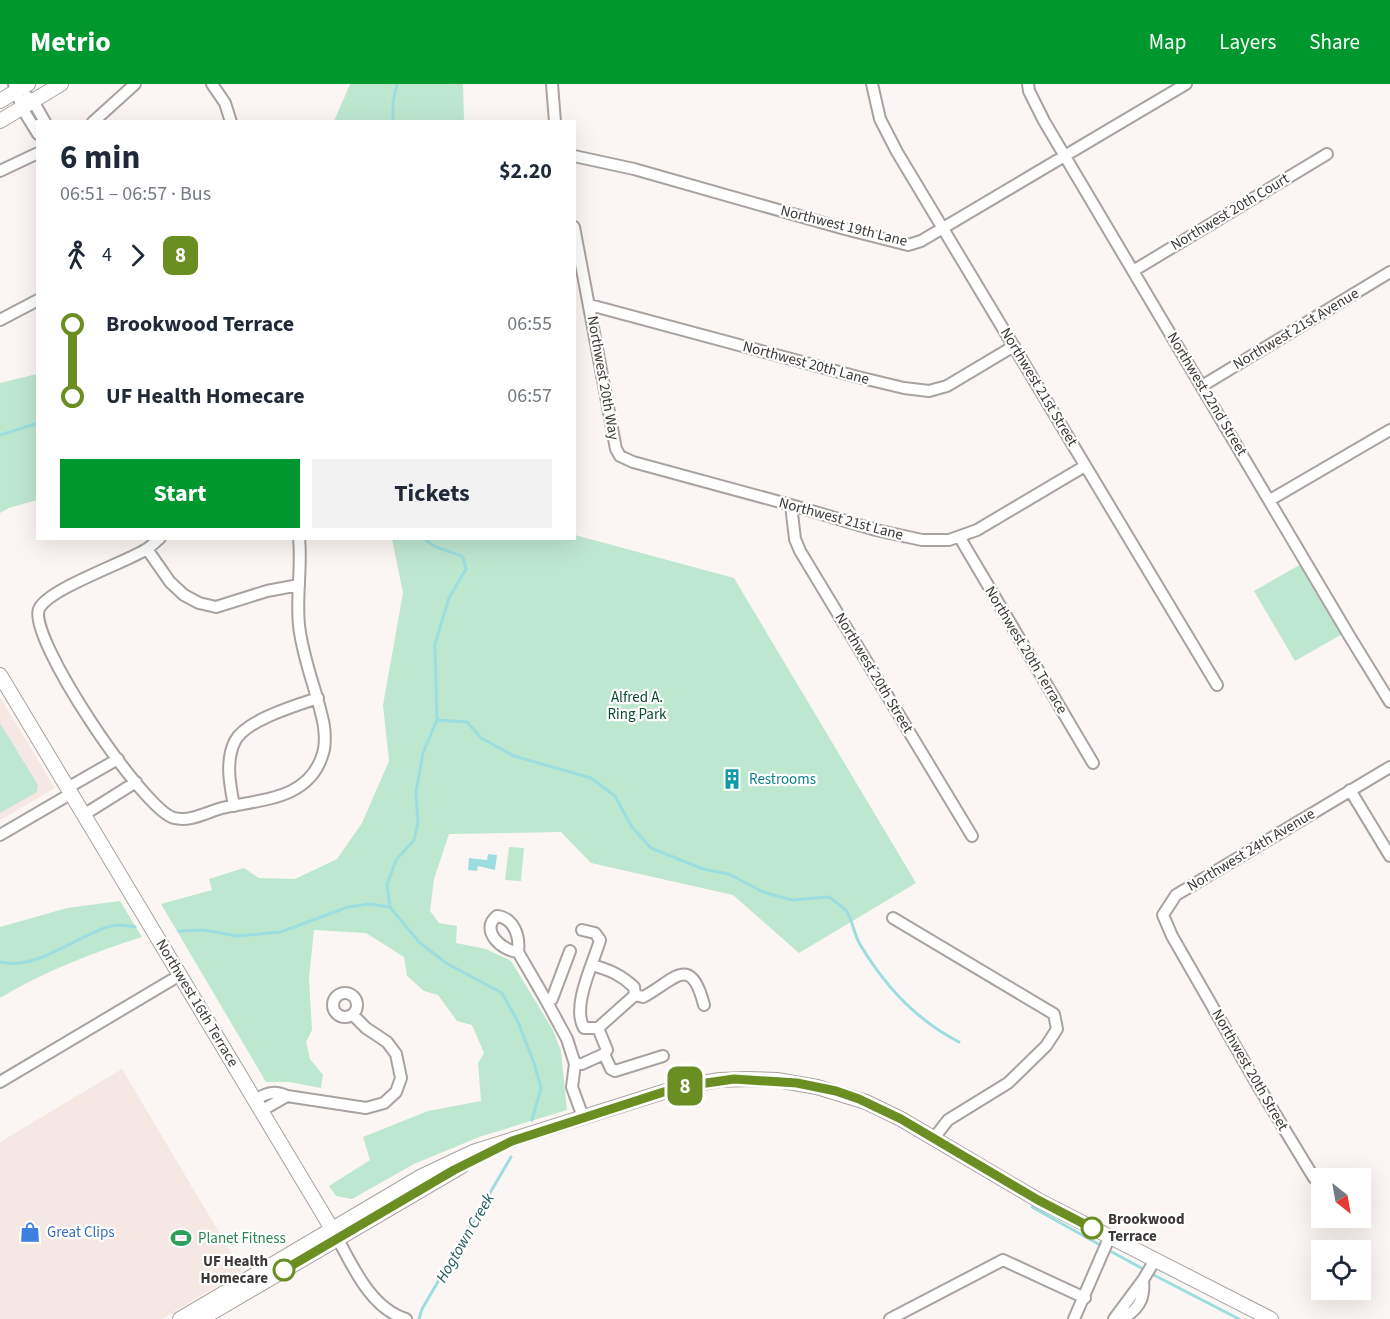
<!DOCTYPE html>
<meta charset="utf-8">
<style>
:root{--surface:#fff;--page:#f2f2f3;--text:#1f2937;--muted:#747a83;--accent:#00972f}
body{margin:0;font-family:"Source Sans 3",sans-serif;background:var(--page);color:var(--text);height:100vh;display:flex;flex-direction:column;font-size:22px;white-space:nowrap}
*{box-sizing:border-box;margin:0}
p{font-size:20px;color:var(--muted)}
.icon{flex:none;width:33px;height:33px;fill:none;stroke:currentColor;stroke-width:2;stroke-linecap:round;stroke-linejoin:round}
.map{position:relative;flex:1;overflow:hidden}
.panel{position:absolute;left:36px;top:36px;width:540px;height:420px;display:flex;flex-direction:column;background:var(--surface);border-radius:0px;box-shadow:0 6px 24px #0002}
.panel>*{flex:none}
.badge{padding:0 12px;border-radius:9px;font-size:21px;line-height:39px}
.needle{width:39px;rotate:149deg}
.buttons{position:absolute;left:1311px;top:1084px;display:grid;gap:12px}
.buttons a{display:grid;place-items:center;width:60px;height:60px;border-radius:0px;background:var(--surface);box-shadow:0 6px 24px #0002;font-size:30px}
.map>.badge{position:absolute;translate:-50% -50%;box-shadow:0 0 0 3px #fff}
.legs{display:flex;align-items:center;gap:9px;height:66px;padding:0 24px;font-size:20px}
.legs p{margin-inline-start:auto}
.summary{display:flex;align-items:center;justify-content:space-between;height:102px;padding:0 24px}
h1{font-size:33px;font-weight:700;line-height:45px}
.primary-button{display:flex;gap:12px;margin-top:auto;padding:12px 24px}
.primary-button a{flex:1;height:69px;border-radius:0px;background:var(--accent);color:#fff;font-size:24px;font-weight:700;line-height:69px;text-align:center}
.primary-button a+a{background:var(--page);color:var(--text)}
ul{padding:0 24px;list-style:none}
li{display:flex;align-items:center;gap:21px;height:72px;font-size:22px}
li i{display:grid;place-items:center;width:9px;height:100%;margin:0 8px;background:currentColor}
li i::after{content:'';width:15px;height:15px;margin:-8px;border:4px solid;border-radius:50%;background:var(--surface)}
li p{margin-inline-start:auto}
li:first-child i{background:linear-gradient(#0000 50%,currentColor 0)}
li:last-child i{background:linear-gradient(currentColor 50%,#0000 0)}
header{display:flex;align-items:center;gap:36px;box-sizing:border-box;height:84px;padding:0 30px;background:var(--accent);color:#fff}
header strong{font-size:28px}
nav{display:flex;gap:33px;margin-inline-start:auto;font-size:21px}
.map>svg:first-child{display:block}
</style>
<header>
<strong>Metrio</strong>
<nav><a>Map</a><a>Layers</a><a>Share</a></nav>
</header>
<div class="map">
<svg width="1390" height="1235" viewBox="0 0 1390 1235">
<rect width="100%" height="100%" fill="#fbf6f3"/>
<!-- built -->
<path fill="#f5e8e2" d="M0,613l55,91 -55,32z
M122,985l120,202 -80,48h-162v-177z"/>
<!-- green -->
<path fill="#bee7d0" d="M350,0h113l1,37h-130z
M37,290v126l-28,8 -9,5v-130z
M575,451l159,43 182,305 -117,70 -66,-58 -142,-32 -30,-31 -112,2 -15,45 -4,32 9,12 18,3 -1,17 30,6 25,12 42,69 8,21 6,59 -88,27 -65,27 -62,35 -16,-3 -7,-10 41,-26 -7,-23 65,-26 53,-10 -3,-38 6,-10 -12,-28 -15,-4 -19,-26 -14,-4 -17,-15 -3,-19 -38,-24 -52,-3 -5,48 3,52 -6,12 4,17 13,16 -2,13 -32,-6h-23l-105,-178 51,-14 -3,-11 35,-11 15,10 36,1 42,-20 25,-36 27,-62 -6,-56 20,-112 -11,-54 182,-1z
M1303,479l41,70 -49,28 -41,-70z
M0,639l38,62 -1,7 -37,21z
M509,763l15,1 -3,33 -16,-1z
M120,817l22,36c-50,16 -97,34 -142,61v-71l67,-19z"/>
<!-- water -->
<path fill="#9cdedf" d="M488,770l9,1 -2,15 -17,-4 -1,5 -9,-1 1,-12 18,2z"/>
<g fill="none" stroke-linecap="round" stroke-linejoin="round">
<!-- stream -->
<path stroke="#9cdedf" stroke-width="3" d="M393,38v-20l4,-18
M0,351l38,-12
M437,636l30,2 14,16 33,18 77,22 24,18 17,31 19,21 52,21 26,5 34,18 29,8 37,-3c5,4 14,9 18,15 6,9 7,24 14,34 24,40 57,75 98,96
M390,823l-3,-22 9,-25 18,-20 4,-17 -2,-31 7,-39 14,-33 -2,-76 14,-46 17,-29 -3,-12c-14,-7 -30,-8 -39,-19
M390,823l29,35 27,21 56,30 16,29 16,41 7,25 -9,32
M179,847l25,-1 33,6 44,-4 67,-25 22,-3 20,3
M0,878c37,9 77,-27 111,-36 8,-2 17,0 24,1
M1032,1123l68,38
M1112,1168l33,18
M1150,1189l89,46
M419,1235l3,-10 89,-152"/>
<!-- street casing -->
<g stroke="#a8a3a0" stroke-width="14">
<path id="street" d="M14,0l8,24 16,26
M212,0l13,19 6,19
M552,0l3,38
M872,0l8,35 17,33 320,533
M1028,0l1,7 15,30 306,516 40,65
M28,13l5,4 12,21
M93,38l42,-38
M574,72l60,13 211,60 63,16 13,-4 22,-13 243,-144
M0,87l38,-18
M574,143l42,222 4,7 13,6 158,43 85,25 46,10h27l28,-10 108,-64
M1133,187l194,-117
M590,221l268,72 46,11 25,3 18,-5 67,-40
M0,236l38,-20
M1202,302l188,-114
M1270,416l120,-70
M791,421l4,34 5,12 172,285
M160,454c-5,4 -9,9 -15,12 -21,13 -97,39 -106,59 -12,28 105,202 135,209 17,4 33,-6 48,-10 39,-9 88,-8 101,-55 3,-9 2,-26 -1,-36 -7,-31 -20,-61 -23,-92 -3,-29 3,-58 0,-87
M960,454l133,225
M147,465l23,33 14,13 15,8 17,4 51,-16 32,-6
M69,703l49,-28
M1350,706l40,66
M234,722c-4,-21 -9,-45 1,-65 11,-21 62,-36 83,-43
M85,730l51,-32
M0,751l72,-42
M893,834l161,96 3,15 -11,17 -38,37 -60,37 -14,18
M582,846l13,3 5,7c-6,22 -29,66 -16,88h14l37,-33 -1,-8c-13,-12 -24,-17 -42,-22
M570,867l-18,48 -5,3 20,37 8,25
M518,868c2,-16 -4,-34 -21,-36 -18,14 5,35 21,36l29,50
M333 921a12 12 0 1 1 24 0a12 12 0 1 1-24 0Z
M635,911l8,2c30,-15 47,-46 61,8
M598,944l9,22 -3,4
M0,998l180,-107
M254,1016c13,-7 20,-10 33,-4l79,12 18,-5 12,-11 5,-14 -5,-24 -9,-12 -21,-14 -13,-13
M261,1027l26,-15
M583,1033l-11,-30 3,-23h7l22,-10 7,15 4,2 48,-15
M1314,1094l-57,-94 -85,-148 -9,-21 13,-20 214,-128
M334,1148c17,30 35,76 72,87
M890,1235l113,-59 82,38
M1074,1235l36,-83
M1114,1235l29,-39 12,-20
M1122,1235c16,-9 23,-20 21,-38"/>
</g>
<!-- secondary casing -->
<g stroke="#a8a3a0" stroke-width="16">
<path id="secondary" d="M0,17l28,-17
M0,37l61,-37
M0,591l332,554
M180,1235l242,-143 51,-24 206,-65 41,-7 27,-1 30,1 40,7 49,15 35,17 137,81 233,119
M201,1235l261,-153"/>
</g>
<!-- street -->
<use href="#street" stroke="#fff" stroke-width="10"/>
<!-- secondary -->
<use href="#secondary" stroke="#fff" stroke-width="14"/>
</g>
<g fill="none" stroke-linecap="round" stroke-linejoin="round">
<!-- line-1 casing -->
<g stroke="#fff" stroke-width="14">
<path id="line-1" d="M284,1186l170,-100 58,-29 167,-54 55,-8 63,4 39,8 23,8 42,20 137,81 54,28"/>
</g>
<!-- line-1 -->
<use href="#line-1" stroke="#6b8e23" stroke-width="9"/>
</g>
<!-- icons -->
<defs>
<g id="building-bare" transform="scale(1.62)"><path d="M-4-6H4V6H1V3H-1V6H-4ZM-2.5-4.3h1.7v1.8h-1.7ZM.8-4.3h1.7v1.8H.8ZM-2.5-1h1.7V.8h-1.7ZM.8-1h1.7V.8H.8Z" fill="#0f9aa8" stroke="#fff" stroke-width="2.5" paint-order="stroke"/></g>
<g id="shop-bare" transform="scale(1.62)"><path d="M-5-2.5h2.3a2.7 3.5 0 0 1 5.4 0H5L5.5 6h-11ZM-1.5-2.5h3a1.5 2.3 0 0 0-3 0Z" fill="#3f7fe0" stroke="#fff" stroke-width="2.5" paint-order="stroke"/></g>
<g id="stadium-bare" transform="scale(1.62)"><path d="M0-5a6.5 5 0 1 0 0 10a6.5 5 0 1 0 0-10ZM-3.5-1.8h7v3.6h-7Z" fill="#2e9e5b" stroke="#fff" stroke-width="2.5" paint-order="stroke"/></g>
</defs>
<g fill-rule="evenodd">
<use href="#building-bare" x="732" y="695"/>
<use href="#shop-bare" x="30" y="1148"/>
<use href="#stadium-bare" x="181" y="1154"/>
</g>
<!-- markers -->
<g fill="#fff" stroke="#6b8e23" stroke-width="3">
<circle cx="1092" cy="1144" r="10"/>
<circle cx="284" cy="1186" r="10"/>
</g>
<g text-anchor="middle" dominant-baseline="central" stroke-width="4.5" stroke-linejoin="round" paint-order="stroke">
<!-- street labels -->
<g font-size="15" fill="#3b3837" stroke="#fff">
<text transform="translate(1230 128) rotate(-31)">Northwest 20th Court</text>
<text transform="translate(844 142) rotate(14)">Northwest 19th Lane</text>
<text transform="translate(1296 245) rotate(-31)">Northwest 21st Avenue</text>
<text transform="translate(806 279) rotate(15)">Northwest 20th Lane</text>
<text transform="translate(603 294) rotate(80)">Northwest 20th Way</text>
<text transform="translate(1039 303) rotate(59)">Northwest 21st Street</text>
<text transform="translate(1207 310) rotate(59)">Northwest 22nd Street</text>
<text transform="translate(841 435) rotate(15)">Northwest 21st Lane</text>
<text transform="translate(1026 566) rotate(59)">Northwest 20th Terrace</text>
<text transform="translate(874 589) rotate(59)">Northwest 20th Street</text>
<text transform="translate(1251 766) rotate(-31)">Northwest 24th Avenue</text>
<text transform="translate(197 919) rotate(59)">Northwest 16th Terrace</text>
<text transform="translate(1250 986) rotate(60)">Northwest 20th Street</text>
</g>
<!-- park labels -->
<g font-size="15" fill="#094a30" stroke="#fff">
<text x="637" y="613">Alfred A.<tspan x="637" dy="17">Ring Park</tspan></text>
</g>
<!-- culture labels -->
<g font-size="15" fill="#0d838f" stroke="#fff" text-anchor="start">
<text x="749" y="695">Restrooms</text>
</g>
<!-- stop labels -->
<g font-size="15" font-weight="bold" fill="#3b3837" stroke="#fff" text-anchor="start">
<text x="1108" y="1135">Brookwood<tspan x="1108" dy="17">Terrace</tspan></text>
<text x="268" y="1177" text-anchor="end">UF Health<tspan x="268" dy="17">Homecare</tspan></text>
</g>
<!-- shop labels -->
<g font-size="15" fill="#366cbe" stroke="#fff" text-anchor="start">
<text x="47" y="1148">Great Clips</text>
</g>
<!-- leisure labels -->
<g font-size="15" fill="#27864d" stroke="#fff" text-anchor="start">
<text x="198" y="1154">Planet Fitness</text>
</g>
<!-- water labels -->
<g font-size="16" font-style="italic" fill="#225a5a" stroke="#fff">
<text transform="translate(465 1154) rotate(-60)">Hogtown Creek</text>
</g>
</g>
</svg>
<div class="buttons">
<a><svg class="needle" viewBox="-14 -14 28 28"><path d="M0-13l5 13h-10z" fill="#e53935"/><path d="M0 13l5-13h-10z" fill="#747a83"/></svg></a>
<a><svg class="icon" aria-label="locate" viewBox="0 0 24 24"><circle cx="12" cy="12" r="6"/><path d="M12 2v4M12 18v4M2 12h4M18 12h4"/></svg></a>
</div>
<b class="badge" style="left:685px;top:1002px;background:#6b8e23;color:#fff">8</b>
<section class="panel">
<div class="summary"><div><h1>6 min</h1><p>06:51 – 06:57 · Bus</p></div><b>$2.20</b></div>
<div class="legs"><svg class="icon" aria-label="walk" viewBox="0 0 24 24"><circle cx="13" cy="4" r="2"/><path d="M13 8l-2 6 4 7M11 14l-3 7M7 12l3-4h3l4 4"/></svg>4<svg class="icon" aria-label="forward" viewBox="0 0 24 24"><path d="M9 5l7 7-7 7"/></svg><b class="badge" style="background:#6b8e23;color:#fff">8</b></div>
<ul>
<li><i style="color:#6b8e23"></i><b>Brookwood Terrace</b><p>06:55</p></li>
<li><i style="color:#6b8e23"></i><b>UF Health Homecare</b><p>06:57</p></li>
</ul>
<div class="primary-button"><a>Start</a><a>Tickets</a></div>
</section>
</div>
